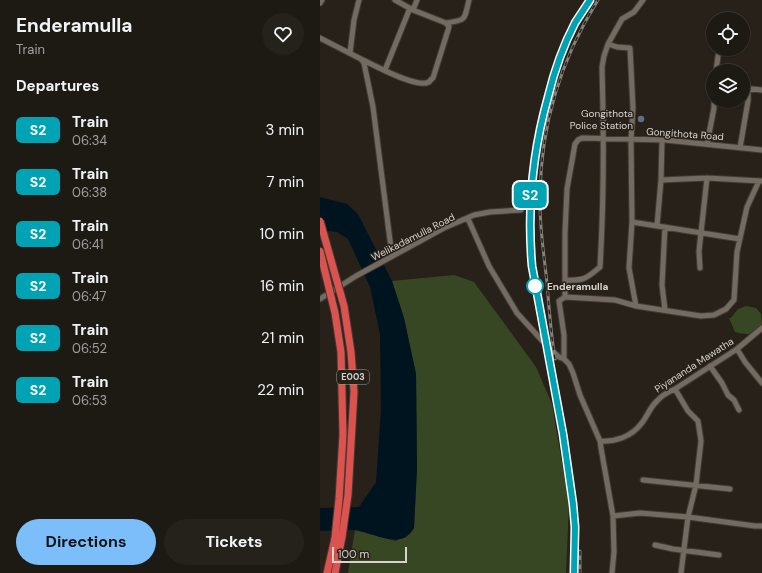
<!DOCTYPE html>
<style>
:root{--surface:#1d1913;--page:#25221c;--text:#f1f3f6;--muted:#a0a0a0;--line:#3b3833;--accent:#7cbef9}
body{margin:0;font-family:"DM Sans",sans-serif;background:var(--page);color:var(--text);height:100vh;display:flex;flex-direction:column;font-size:15px;white-space:nowrap}
*{box-sizing:border-box;margin:0}
p{font-size:13px;color:var(--muted)}
.icon{flex:none;width:22px;height:22px;fill:none;stroke:currentColor;stroke-width:2;stroke-linecap:round;stroke-linejoin:round}
.map{position:relative;flex:1;overflow:hidden}
.panel{display:flex;flex-direction:column;background:var(--surface);width:320px}
.panel>*{flex:none}
.badge{padding:0 8px;border-radius:6px;font-size:14px;line-height:26px}
.controls{position:absolute;left:386px;top:12px;display:grid;gap:8px}
.controls a{display:grid;place-items:center;width:44px;height:44px;border-radius:50%;background:var(--surface);box-shadow:0 1px 3px #0004,0 0 0 1px var(--line);font-size:20px}
.scale{position:absolute;left:12px;bottom:10px;width:75px;box-sizing:border-box;padding-left:4px;border:2px solid #d7d3ce;border-top:0;font-size:11px;line-height:14px;white-space:nowrap;color:#d7d3ce;-webkit-text-stroke:3px #272119;paint-order:stroke}
.map>.badge{position:absolute;translate:-50% -50%;box-shadow:0 0 0 2px #fff}
h2{padding:0 16px;font-size:15px;line-height:36px}
.round{display:grid;place-items:center;flex:none;width:42px;height:42px;border-radius:21px;background:var(--page)}
.head{display:flex;align-items:center;justify-content:space-between;height:68px;padding:0 16px}
h1{font-size:19px;font-weight:700;line-height:30px}
.cta{display:flex;gap:8px;margin-top:auto;padding:8px 16px}
.cta a{flex:1;height:46px;border-radius:24px;background:var(--accent);color:#111;font-size:16px;font-weight:700;line-height:46px;text-align:center}
.cta a+a{background:var(--page);color:var(--text)}
ul{padding:0;list-style:none}
li{display:flex;align-items:center;gap:12px;height:52px;padding:0 16px}
li div{flex:1}
li b{display:block;font-size:15px}
li em{font-style:normal}
li .badge{min-width:44px;font-weight:700;text-align:center}
main{display:flex;flex:1;min-height:0}
.map>svg:first-child{display:block}
</style>
<main>
<section class="panel">
<div class="head"><div><h1>Enderamulla</h1><p>Train</p></div><a class="round"><svg class="icon" aria-label="heart" viewBox="0 0 24 24"><path d="M12 20l-8-8c-3-5 5-10 8-4 3-6 11-1 8 4z"/></svg></a></div>
<h2>Departures</h2>
<ul>
<li><span class="badge" style="background:#00a3b4;color:#fff">S2</span><div><b>Train</b><p>06:34</p></div><em>3 min</em></li>
<li><span class="badge" style="background:#00a3b4;color:#fff">S2</span><div><b>Train</b><p>06:38</p></div><em>7 min</em></li>
<li><span class="badge" style="background:#00a3b4;color:#fff">S2</span><div><b>Train</b><p>06:41</p></div><em>10 min</em></li>
<li><span class="badge" style="background:#00a3b4;color:#fff">S2</span><div><b>Train</b><p>06:47</p></div><em>16 min</em></li>
<li><span class="badge" style="background:#00a3b4;color:#fff">S2</span><div><b>Train</b><p>06:52</p></div><em>21 min</em></li>
<li><span class="badge" style="background:#00a3b4;color:#fff">S2</span><div><b>Train</b><p>06:53</p></div><em>22 min</em></li>
</ul>
<div class="cta"><a>Directions</a><a>Tickets</a></div>
</section>
<div class="map">
<svg width="442" height="573" viewBox="0 0 442 573">
<rect width="100%" height="100%" fill="#272119"/>
<!-- green -->
<path fill="#374724" d="M134,275l20,7 62,85 16,37 17,100 -3,69h-218l7,-43 41,11 18,-13 3,-60 -1,-94 -12,-56 -12,-37z
M426,306l10,2 5,6 1,11c-9,11 -15,10 -27,7l-6,-14h2l7,-9z"/>
<!-- water -->
<path fill="#00141f" d="M0,197l27,7 11,10 34,67 12,37 12,56 1,94 -3,60c-13,24 -40,4 -60,2 -11,-1 -23,1 -34,1v-23l39,-1 17,-25 5,-72 -1,-76 -10,-47 -22,-48 -11,-7 -17,-2z"/>
<g fill="none" stroke-linecap="round" stroke-linejoin="round">
<!-- minor casing -->
<g stroke="#403b35" stroke-width="7">
<path id="minor" d="M0,3l2,-3
M93,10l4,-10
M126,23c21,-3 18,-3 23,-23
M0,38l41,21 3,4 9,44 19,149
M288,44l9,3 13,1 3,60 -2,32 1,82 -3,46 7,38
M30,53l4,-33 5,-20
M41,59c13,6 56,30 68,23 1,-1 2,-3 4,-4l16,-51 -3,-4 -33,-13 -18,-10
M65,70l25,-62
M396,71l3,-22
M423,88l19,2
M387,144l7,-36v-7
M420,148l8,-47v-13
M341,180l1,-40
M146,219l3,2 20,45 28,47 30,33 12,11 5,2 5,5 4,9 7,22 20,46 1,7 12,68 1,36 -2,21
M312,222l108,17
M337,226l4,-46 46,-2 54,3
M345,227l-3,58 3,25
M380,268l-1,-17 8,-73
M246,280c18,1 21,-2 34,-13 4,-67 4,-134 2,-200l2,-11 4,-12 14,-25 12,-7 9,-12
M245,297l50,3 21,6 65,10 13,-1 12,-6 8,-9 3,-48 10,-45 12,-26
M0,299l36,-23 88,-48 30,-13 16,-3 31,-2
M417,349l8,13 17,21
M244,359v-24l-5,-34 6,-4v-64l2,-44 8,-45 3,-4 4,-2 83,2 97,10
M390,366l12,17 6,12 6,5 5,10
M355,389l13,22 10,10 3,20 -5,44 -8,32 -7,56
M280,441c15,1 31,-4 41,-17 6,-7 9,-17 16,-23 5,-6 11,-9 18,-12l62,-40 25,-21
M323,480l87,9
M293,516l27,-3 48,4 67,9h7
M335,545l18,4 46,6"/>
</g>
<!-- highway casing -->
<g stroke="#403b35" stroke-width="9">
<path id="highway" d="M7,573l8,-35
M15,573l7,-36"/>
</g>
<!-- minor -->
<use href="#minor" stroke="#736b62" stroke-width="5"/>
<!-- highway -->
<use href="#highway" stroke="#db524f" stroke-width="7"/>
<!-- rail casing -->
<g stroke="#85807a" stroke-width="3">
<path id="rail" d="M235,359c-4,-25 -6,-51 -8,-76 -3,-29 -8,-58 -7,-88 1,-69 21,-136 58,-195
M260,551v22
M254,573l1,-46 -2,-23 -10,-70 -31,-168c-5,-59 0,-111 16,-169 6,-25 15,-51 27,-74 5,-8 10,-15 15,-23"/>
</g>
<!-- rail -->
<use href="#rail" stroke="#272119" stroke-width="1.5" stroke-dasharray="4.5" stroke-linecap="butt"/>
<!-- highway-bridge casing -->
<g stroke="#403b35" stroke-width="9" stroke-linecap="butt">
<path id="highway-bridge" d="M0,221l24,85 7,46 3,40 -6,103 -6,42
M0,251l15,62 6,39 2,83 -4,64 -4,39"/>
</g>
<!-- highway-bridge -->
<use href="#highway-bridge" stroke="#db524f" stroke-width="7"/>
</g>
<g fill="none" stroke-linecap="round" stroke-linejoin="round">
<!-- line casing -->
<g stroke="#fff" stroke-width="9">
<path id="line" d="M254,573l1,-46 -2,-23 -10,-70 -31,-168c-5,-58 0,-112 16,-169 6,-25 15,-51 27,-74 5,-8 10,-15 15,-23"/>
</g>
<!-- line -->
<use href="#line" stroke="#00a3b4" stroke-width="6"/>
</g>
<!-- markers -->
<circle fill="#5c6f8a" stroke="#272119" stroke-width="1.5" cx="321" cy="119" r="4"/>
<circle fill="#fff" stroke="#00a3b4" stroke-width="2" cx="215" cy="286" r="8"/>
<g text-anchor="middle" dominant-baseline="central" stroke-width="3" stroke-linejoin="round" paint-order="stroke">
<!-- shield labels -->
<rect fill="#272119" stroke="#a29e98" stroke-width="1" x="17" y="370" width="32" height="14" rx="3"/>
<g font-size="9" font-weight="bold" fill="#d7d3ce">
<text x="33" y="377">E003</text>
</g>
<!-- poi labels -->
<g font-size="10" fill="#d7d3ce" stroke="#272119" text-anchor="end">
<text x="313" y="113">Gongithota<tspan x="313" dy="12">Police Station</tspan></text>
</g>
<!-- street labels -->
<g font-size="10" fill="#d7d3ce" stroke="#272119">
<text transform="translate(365 134) rotate(4)">Gongithota Road</text>
<text transform="translate(93 237) rotate(-27)">Welikadamulla Road</text>
<text transform="translate(374 365) rotate(-33)">Piyananda Mawatha</text>
</g>
<!-- stop labels -->
<g font-size="10" font-weight="bold" fill="#d7d3ce" stroke="#272119" text-anchor="start">
<text x="227" y="286">Enderamulla</text>
</g>
</g>
</svg>
<div class="controls">
<a><svg class="icon" aria-label="locate" viewBox="0 0 24 24"><circle cx="12" cy="12" r="6"/><path d="M12 2v4M12 18v4M2 12h4M18 12h4"/></svg></a>
<a><svg class="icon" aria-label="layers" viewBox="0 0 24 24"><path d="M12 4l9 5-9 5-9-5zM3 14l9 5 9-5"/></svg></a>
</div>
<div class="scale">100 m</div>
<b class="badge" style="left:210px;top:195px;background:#00a3b4;color:#fff">S2</b>
</div>
</main>
